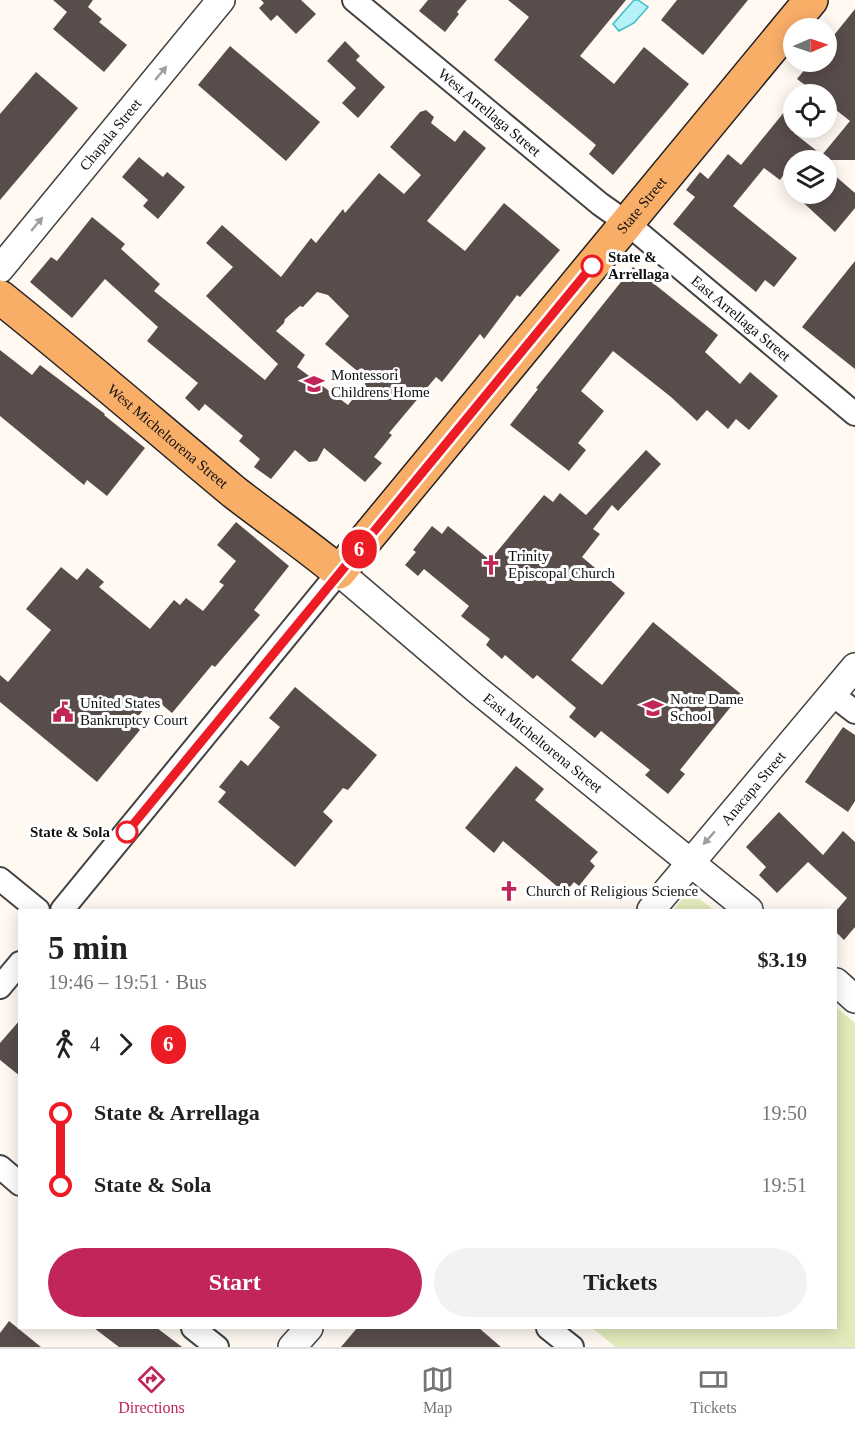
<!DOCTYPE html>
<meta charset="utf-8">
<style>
:root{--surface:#fff;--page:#f2f2f2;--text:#202124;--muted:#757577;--line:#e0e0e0;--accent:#c22558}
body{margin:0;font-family:Georgia,serif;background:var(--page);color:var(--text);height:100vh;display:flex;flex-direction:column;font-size:22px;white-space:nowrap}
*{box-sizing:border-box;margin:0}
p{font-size:20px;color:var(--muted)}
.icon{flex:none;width:33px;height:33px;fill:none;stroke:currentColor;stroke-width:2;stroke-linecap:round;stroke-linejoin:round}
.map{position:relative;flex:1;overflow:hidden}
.details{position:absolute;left:18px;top:909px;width:819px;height:420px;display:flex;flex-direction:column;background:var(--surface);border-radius:0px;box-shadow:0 3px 15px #0003}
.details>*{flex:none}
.badge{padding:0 12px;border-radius:20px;font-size:21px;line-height:39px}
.needle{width:39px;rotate:88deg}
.controls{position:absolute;left:783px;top:18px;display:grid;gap:12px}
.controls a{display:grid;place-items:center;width:54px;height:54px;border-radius:50%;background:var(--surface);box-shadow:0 3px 15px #0003;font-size:30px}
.map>.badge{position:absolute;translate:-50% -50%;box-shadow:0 0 0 3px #fff}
.legs{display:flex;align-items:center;gap:9px;height:66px;padding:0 30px;font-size:20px}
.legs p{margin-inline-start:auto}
.overview{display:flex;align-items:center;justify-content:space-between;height:102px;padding:0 30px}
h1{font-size:33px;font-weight:700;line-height:45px}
.action{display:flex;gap:12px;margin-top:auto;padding:12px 30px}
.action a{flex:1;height:69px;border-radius:36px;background:var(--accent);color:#fff;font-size:24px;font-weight:700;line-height:69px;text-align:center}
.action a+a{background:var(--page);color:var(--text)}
ul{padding:0 30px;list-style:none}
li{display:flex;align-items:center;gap:21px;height:72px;font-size:22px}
li i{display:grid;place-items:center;width:9px;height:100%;margin:0 8px;background:currentColor}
li i::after{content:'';width:15px;height:15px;margin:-8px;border:4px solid;border-radius:50%;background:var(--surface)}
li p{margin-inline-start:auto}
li:first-child i{background:linear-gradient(#0000 50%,currentColor 0)}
li:last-child i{background:linear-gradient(currentColor 50%,#0000 0)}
.tab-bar{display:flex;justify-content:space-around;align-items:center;height:84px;border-top:2px solid var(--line);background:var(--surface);font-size:16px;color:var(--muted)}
.tab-bar a{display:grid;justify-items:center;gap:3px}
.tab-bar .selected{color:var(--accent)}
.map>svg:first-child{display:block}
</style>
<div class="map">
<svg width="855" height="1347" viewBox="0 0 855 1347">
<rect width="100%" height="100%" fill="#fff9f2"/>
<!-- green -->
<path fill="#e1ebbb" d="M689,891l25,19h-41z
M836,1007l19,16v324h-239l-24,-19h244z"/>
<!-- water -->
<path fill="#b6f1f7" stroke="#3cbdcf" stroke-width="1.5" d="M634,0h4l10,7 -14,16 -15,8 -6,-7z"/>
<!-- building -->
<path fill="#594d4c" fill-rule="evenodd" d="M53,0h40l-5,7 14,12 -3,3 28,23 -23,27 -51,-43 14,-17z
M261,0h40l15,14 -20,20 -19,-19 -6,6 -12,-13 5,-5z
M428,0h39l-10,12 2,2 -14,18 -26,-21z
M508,0h118l-46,56 34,28 30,-37 45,37 -76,91 -24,-21 7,-9 -102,-85 35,-43z
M677,0h71l-45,55 -42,-35z
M855,9v151h-61l-14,20 -16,-12 -31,38 64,52 -23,29 -9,-7 -9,12 -83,-68 22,-27 -9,-7 14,-18 8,7 20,-25 13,11 53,-65v33l28,22 28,-34 -24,-19v-8h-29l8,-9 -8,-6 14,-17h15v-17z
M345,41l15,15 -4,4 29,27 -27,31 -16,-15 14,-15 -29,-27z
M230,46l90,76 -34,39 -88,-76z
M36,72l42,36 -78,92v-86z
M426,110l8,7 -3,6 24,19 9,-12 22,18 -59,73 38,30 39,-48 56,47 -40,47 -3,-2 -33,44 -4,-5 -38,48 -6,-5 -47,56 3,2 -18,22 8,6 -17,19 -41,-34 -7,13 -8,1 -14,-12 -24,29 -17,-12 6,-8 -21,-18 4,-5 -38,-32 -6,7 -14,-13 13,-15 -51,-42 11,-14 -53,-48 -33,39 -42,-36 21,-25 6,4 35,-44 33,27 -4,5 39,35 -6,7 111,89 13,-16 -72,-68 27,-29 -27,-24 16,-18 59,52 30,-39 5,5 27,-34 2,4 34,-40 25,21 17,-19 -31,-28 30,-35zM317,292l11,3 21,21 -24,28 43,36 -20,25 -51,-38 8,-12 -29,-24 8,-8 1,-4 15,-13 3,1z
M139,157l24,20 4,-5 18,15 -27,32 -15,-13 5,-6 -26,-23z
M833,174l22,19v15l-20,24 -41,-38h32v-12z
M855,261v108l-53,-42z
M633,267l85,68 -13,17 35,32 10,-12 28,24 -29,34 -13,-11 -8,10 -21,-19 -10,11 -26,-24 -58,-46 -32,40 23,20 -26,32 8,7 -17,21 -59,-46 28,-36 -2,-1z
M0,350l32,25 8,-10 65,49 -1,1 41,33 -38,48 -20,-16 -3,5 -84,-69z
M646,450l15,14 -43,47 -6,-6 -19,24 7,5 -18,23 43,36 -54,67 31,25 51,-63 88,72 -61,76 5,4 -17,20 -23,-19 5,-5 -49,-39 -6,7 -26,-21 7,-9 -39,-33 -4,4 -28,-24 -3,4 -16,-14 4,-6 -29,-23 8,-10 -45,-37 -6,7 -13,-11 11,-13 -3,-2 19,-24 10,8 6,-8 42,34 54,-65 9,7 7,-9 26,22z
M236,522l53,44 -35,44 6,5 -45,52 -3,-2 -40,48 -18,-15 -22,25 8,7 -43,52 -97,-80v-27l8,7 43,-52 -25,-21 35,-42 16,13 10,-12 17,14 -5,5 51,42 24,-29 6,5 6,-7 17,13 21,-26 -5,-3 17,-21 -19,-16z
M295,687l82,68 -29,35 -5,-2 -20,24 10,9 -38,46 -77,-65 8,-10 -7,-5 22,-27 7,6 32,-39 -11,-9z
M843,727l12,8v66l-7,11 -43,-30z
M516,766l28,23 -9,11 63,52 -8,9 5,5 -16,20 -5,-4 -9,11 -62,-52 -9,12 -29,-25z
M779,812l44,43 20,-24 12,11v85l-11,13 -8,-8v-21l11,-13 -39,-36 -31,31 -18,-18 7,-8 -20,-20z
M20,1020v56l-20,-16v-17z
M9,1321l32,26h-41v-14z
M94,1328h63l25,19h-63z
M357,1328h122l22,19h-160z"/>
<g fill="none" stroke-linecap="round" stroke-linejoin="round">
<!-- minor casing -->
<g stroke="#434343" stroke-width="26">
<g id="minor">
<path id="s1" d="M354,0l246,204 27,19 228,191"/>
<path d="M833,695l22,17"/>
<path d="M0,879l38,31"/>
<path d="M62,910l277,-338"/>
<path d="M0,987l20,-24"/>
<path d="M0,1167l20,17"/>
<path d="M193,1328l24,19"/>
<path d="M548,1328l24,19"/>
</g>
</g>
<!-- tertiary casing -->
<g stroke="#434343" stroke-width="30">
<g id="tertiary">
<path id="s2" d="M0,269l221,-269"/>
<path id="s3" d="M339,572l136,116 274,222"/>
<path id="s4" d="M651,910l204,-243"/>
<path d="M836,982l19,17"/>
<path d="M292,1347l17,-19"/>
</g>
</g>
<!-- primary casing -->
<g stroke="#212121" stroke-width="36">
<g id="primary">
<path id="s5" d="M0,297c79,63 156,130 234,195 35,27 71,52 105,80l472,-572"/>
</g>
</g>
<!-- minor -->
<use href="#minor" stroke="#fff" stroke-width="22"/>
<!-- tertiary -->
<use href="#tertiary" stroke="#fff" stroke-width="27"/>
<!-- primary -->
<use href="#primary" stroke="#f9ae68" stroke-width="33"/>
</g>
<!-- one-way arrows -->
<defs><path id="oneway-solid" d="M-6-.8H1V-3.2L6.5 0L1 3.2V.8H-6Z" transform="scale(1.5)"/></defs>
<g fill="#9f9f9f">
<use href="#oneway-solid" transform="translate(161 73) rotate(-50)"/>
<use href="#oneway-solid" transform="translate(37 224) rotate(-50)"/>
<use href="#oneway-solid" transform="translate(709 838) rotate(131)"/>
</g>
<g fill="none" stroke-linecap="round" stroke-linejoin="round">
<!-- line-1 casing -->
<g stroke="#fff" stroke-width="14">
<path id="line-1" d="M127,832l465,-566"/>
</g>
<!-- line-1 -->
<use href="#line-1" stroke="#ed1c24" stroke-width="9"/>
</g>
<!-- icons -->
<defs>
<g id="school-bare" transform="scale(1.62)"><path d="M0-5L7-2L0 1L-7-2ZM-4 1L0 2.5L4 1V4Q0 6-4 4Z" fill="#c22558" stroke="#fff" stroke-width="2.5" paint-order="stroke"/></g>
<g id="church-bare" transform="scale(1.62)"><path d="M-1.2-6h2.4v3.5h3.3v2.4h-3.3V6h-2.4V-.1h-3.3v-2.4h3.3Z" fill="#c22558" stroke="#fff" stroke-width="2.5" paint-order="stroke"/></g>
<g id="civic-bare" transform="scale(1.62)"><path d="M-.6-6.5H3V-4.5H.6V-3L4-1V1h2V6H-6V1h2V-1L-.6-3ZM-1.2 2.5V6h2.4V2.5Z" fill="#c22558" stroke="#fff" stroke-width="2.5" paint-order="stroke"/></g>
</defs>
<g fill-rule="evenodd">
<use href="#school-bare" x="314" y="384"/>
<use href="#church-bare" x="491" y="565"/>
<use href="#school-bare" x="653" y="708"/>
<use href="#civic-bare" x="63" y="712"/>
<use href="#church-bare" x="509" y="891"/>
</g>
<!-- markers -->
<g fill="#fff" stroke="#ed1c24" stroke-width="3">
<circle cx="592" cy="266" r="10"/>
<circle cx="127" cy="832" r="10"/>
</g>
<g text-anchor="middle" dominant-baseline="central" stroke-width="6" stroke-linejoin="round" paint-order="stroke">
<!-- street labels -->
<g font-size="15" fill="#101010" stroke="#fff">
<text stroke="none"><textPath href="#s1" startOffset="176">West Arrellaga Street</textPath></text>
<text stroke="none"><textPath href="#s2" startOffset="174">Chapala Street</textPath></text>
<text stroke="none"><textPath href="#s5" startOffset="912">State Street</textPath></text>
<text stroke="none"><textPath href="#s1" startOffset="501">East Arrellaga Street</textPath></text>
<text stroke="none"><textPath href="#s5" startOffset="218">West Micheltorena Street</textPath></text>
<text stroke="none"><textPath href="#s3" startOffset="266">East Micheltorena Street</textPath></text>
<text stroke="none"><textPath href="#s4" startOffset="159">Anacapa Street</textPath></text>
</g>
<!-- stop labels -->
<g font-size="15" font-weight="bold" fill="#101010" stroke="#fff" text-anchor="start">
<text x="608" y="257">State &amp;<tspan x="608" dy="17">Arrellaga</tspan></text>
<text x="110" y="832" text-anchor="end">State &amp; Sola</text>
</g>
<!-- poi labels -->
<g font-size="15" fill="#101010" stroke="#fff" text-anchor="start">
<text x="331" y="375">Montessori<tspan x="331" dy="17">Childrens Home</tspan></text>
<text x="508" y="556">Trinity<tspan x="508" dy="17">Episcopal Church</tspan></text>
<text x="670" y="699">Notre Dame<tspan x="670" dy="17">School</tspan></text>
<text x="80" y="703">United States<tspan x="80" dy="17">Bankruptcy Court</tspan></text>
<text x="526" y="891">Church of Religious Science</text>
</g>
</g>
</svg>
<div class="controls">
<a><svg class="needle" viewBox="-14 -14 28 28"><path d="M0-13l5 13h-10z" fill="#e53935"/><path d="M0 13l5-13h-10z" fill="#757577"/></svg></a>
<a><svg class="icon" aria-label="locate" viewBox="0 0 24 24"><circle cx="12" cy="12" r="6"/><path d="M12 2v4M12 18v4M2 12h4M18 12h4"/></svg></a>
<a><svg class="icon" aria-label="layers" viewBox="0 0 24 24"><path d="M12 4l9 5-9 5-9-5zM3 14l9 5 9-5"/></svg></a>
</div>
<b class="badge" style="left:359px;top:549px;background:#ed1c24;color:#fff">6</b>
<section class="details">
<div class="overview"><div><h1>5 min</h1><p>19:46 – 19:51 · Bus</p></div><b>$3.19</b></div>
<div class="legs"><svg class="icon" aria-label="walk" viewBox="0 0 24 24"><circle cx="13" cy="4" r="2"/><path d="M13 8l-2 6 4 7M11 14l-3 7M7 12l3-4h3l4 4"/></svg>4<svg class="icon" aria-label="forward" viewBox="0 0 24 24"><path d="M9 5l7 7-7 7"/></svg><b class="badge" style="background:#ed1c24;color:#fff">6</b></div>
<ul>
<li><i style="color:#ed1c24"></i><b>State &amp; Arrellaga</b><p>19:50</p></li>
<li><i style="color:#ed1c24"></i><b>State &amp; Sola</b><p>19:51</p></li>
</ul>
<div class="action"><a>Start</a><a>Tickets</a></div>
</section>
</div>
<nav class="tab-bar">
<a class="selected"><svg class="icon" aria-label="directions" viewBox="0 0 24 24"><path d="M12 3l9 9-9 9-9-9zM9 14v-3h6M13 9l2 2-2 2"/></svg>Directions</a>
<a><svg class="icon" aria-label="map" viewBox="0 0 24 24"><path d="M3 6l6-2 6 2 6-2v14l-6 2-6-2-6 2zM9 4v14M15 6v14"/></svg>Map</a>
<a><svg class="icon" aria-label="tickets" viewBox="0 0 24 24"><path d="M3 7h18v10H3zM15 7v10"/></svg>Tickets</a>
</nav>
